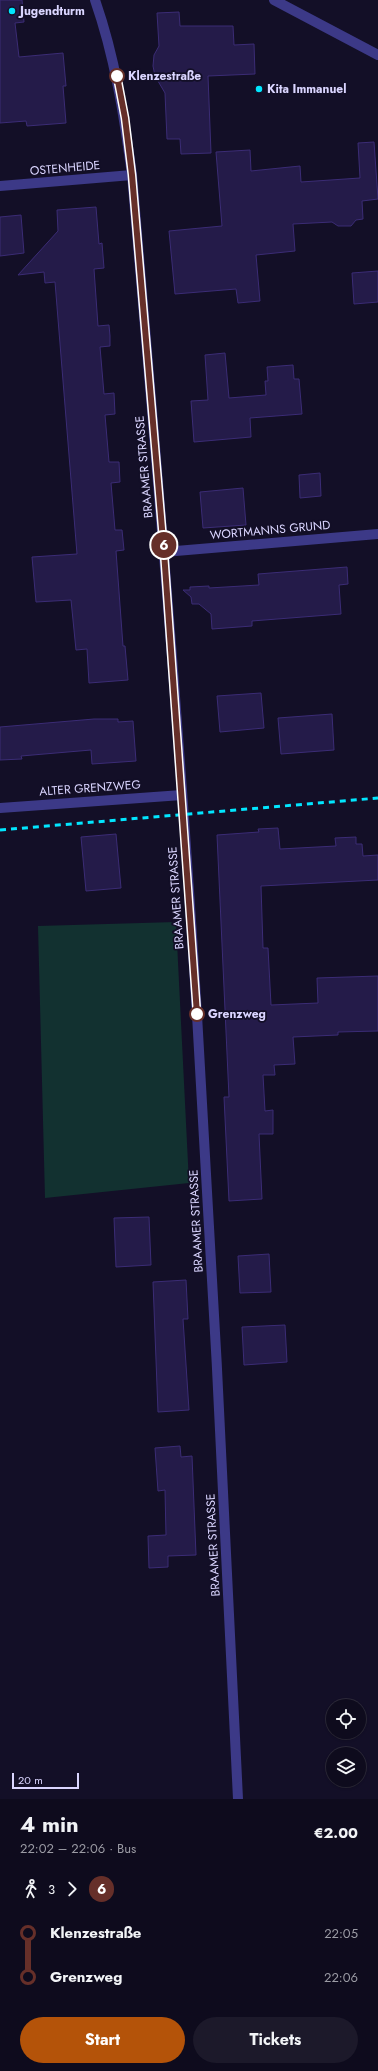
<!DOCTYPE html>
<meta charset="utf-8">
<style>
:root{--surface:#0e0b1d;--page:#1c192a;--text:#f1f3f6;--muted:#9b9ba4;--line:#2e2b3b;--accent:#b45309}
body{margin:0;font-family:Jost,sans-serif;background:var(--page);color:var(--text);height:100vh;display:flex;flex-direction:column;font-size:15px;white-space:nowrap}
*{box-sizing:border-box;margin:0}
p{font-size:13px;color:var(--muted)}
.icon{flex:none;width:22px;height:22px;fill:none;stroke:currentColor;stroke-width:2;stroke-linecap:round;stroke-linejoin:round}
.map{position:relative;height:1799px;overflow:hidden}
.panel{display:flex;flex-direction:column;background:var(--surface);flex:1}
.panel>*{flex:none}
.badge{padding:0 8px;border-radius:13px;font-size:14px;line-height:26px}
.fabs{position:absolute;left:326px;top:1699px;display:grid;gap:8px}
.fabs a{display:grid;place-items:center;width:40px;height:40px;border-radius:50%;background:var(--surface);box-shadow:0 1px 3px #0004,0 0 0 1px var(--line);font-size:20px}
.scale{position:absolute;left:12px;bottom:10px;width:67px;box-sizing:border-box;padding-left:4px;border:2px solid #dad5ff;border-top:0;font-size:11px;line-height:14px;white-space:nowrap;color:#dad5ff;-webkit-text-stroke:3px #130f27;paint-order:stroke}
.map>.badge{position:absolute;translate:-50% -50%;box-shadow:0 0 0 2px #fff}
.legs{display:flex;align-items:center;gap:6px;height:44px;padding:0 20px;font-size:13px}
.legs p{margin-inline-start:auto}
.summary{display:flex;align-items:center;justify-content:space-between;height:68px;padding:0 20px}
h1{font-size:22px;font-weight:700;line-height:30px}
.primary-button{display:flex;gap:8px;margin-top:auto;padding:8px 20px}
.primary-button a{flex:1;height:46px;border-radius:24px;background:var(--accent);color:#fff;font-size:16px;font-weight:700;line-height:46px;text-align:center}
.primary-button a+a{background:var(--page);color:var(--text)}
ul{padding:0 20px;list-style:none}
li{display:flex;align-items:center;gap:14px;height:44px;font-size:15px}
li i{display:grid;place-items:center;width:6px;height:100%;margin:0 5px;background:currentColor}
li i::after{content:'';width:10px;height:10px;margin:-5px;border:3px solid;border-radius:50%;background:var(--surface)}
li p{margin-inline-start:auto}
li:first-child i{background:linear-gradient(#0000 50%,currentColor 0)}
li:last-child i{background:linear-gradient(currentColor 50%,#0000 0)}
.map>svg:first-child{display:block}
</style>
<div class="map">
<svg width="378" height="1799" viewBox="0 0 378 1799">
<rect width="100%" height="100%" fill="#130f27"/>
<!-- green -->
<path fill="#123130" d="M176,922l13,261 -144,15 -7,-272z"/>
<!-- building -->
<path fill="#241b49" stroke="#3b2c75" d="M0,0h22l2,22 -9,1 4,34 44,-4 3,33h-3l3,37 -39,3 -1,-5 -26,2z
M179,12l1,14h53l1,19 20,-1 1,30 -47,2 3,77 -30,1 -1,-15h-13l-2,-46 -10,-17 -2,-10 1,-11 5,-9 -2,-33z
M374,142l4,57 -16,2 1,18 -7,1 -5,6h-13l-6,-4 -39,2 2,27 -39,4 4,46 -22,2 -2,-14 -61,5 -6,-63 53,-5 -6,-74 34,-2 1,21 49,-5 1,16 59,-4 -2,-35z
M96,207l3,37 3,-1 2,25 -10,1 4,57 11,-1 1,11v10l-10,1 4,47 10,-1 1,21 -10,1 4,47h10l1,20 -9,1 4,47h7l2,20 -8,1 7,95h2l3,34 -39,3 -2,-34 -11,1 -5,-50 -35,2 -4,-45 45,-3 -22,-272 -10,1 -1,-11 -26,3 40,-44 -1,-21z
M21,215l3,38 -24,3v-39z
M378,271v31l-24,2 -2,-31z
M225,353l4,45 37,-3 -1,-14h3l-1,-14 26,-2 1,14h5l3,35 -52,4 1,19 -57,5 -3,-41 17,-1 -3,-45z
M320,473l1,23 -21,2 -1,-23z
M243,488l3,37 -43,3 -3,-36z
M347,567l1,17 -9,1 2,29 -89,7v5l-40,3 -1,-15 -12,-10h-7l-1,-7 -8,-7h7v-3l19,-1v2l50,-3 -1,-11z
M261,693l3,35 -44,4 -3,-36z
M332,714l2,36 -53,4 -3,-36z
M94,719h24v3l15,-1 3,40 -44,3 -1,-14 -70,6 1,3 -22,1v-33z
M278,828l2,21 56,-3 -1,-8 21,-1v7h6l1,12 15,-1v25l-117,6 2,62h5l3,57 47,-2 -1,-25 61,-2v55l-40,1v3l-45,2 2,27 -21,1 1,10h-12l2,36 8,-1v24h-14l3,65 -33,2 -5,-104h5l-12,-262 42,-3 -1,-3z
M116,834l5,54 -35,3 -5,-54z
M149,1217l2,48 -35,2 -2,-49z
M269,1254l2,38 -31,1 -2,-37z
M186,1280l2,39h-5l6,91 -31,2 -5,-130z
M285,1325l2,37 -43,3 -2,-38z
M180,1446l1,11 11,-1 4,99 -28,1v11l-19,1 -1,-32 18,-1 -1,-45 -7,1 -3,-43z"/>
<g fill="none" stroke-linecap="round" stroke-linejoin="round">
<!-- minor -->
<path stroke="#3c3987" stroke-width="10" d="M274,0l104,55
M0,186l132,-11
M164,552l214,-18
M0,808l182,-13"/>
<!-- tertiary -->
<path stroke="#3c3987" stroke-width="10" d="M95,0c20,57 29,116 37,175 24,280 48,560 65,840 16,261 29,523 41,784"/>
<!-- rail -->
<path stroke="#01e6ff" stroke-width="3" stroke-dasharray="6 5" stroke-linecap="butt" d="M0,830l378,-32"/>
</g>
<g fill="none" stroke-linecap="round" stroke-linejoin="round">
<!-- line-1 casing -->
<g stroke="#fff" stroke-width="9">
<path id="line-1" d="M117,76l8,42 7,57 32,377 33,462"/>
</g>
<!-- line-1 -->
<use href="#line-1" stroke="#662f29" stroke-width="6"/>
</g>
<!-- markers -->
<g fill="#01e6ff" stroke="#130f27" stroke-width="1.5">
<circle cx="12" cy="11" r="4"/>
<circle cx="259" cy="89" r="4"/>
</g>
<g fill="#fff" stroke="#662f29" stroke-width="2">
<circle cx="117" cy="76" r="7"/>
<circle cx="197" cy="1014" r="7"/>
</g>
<g text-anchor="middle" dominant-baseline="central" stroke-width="3.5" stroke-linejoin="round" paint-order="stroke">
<!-- poi labels -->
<g font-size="12" font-weight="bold" fill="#dad5ff" stroke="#130f27" text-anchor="start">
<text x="20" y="11">Jugendturm</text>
<text x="267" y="89">Kita Immanuel</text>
</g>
<!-- stop labels -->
<g font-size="12" font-weight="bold" fill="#dad5ff" stroke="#130f27" text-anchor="start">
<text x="128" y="76">Klenzestraße</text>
<text x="208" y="1014">Grenzweg</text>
</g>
<!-- street labels -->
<g font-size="12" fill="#dad5ff" stroke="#130f27">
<text transform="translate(65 168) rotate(-5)">OSTENHEIDE</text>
<text transform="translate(144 467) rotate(-95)">BRAAMER STRASSE</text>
<text transform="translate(270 530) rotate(-5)">WORTMANNS GRUND</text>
<text transform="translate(90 788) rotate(-4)">ALTER GRENZWEG</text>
<text transform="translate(176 898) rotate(-94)">BRAAMER STRASSE</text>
<text transform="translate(196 1221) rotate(-93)">BRAAMER STRASSE</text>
<text transform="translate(213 1545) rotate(-93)">BRAAMER STRASSE</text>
</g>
</g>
</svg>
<div class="fabs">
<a><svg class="icon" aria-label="locate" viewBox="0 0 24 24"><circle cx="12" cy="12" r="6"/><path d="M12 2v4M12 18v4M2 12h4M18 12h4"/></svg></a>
<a><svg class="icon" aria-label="layers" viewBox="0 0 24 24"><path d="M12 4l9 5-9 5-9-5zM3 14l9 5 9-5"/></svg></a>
</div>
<div class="scale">20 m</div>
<b class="badge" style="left:164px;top:545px;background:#662f29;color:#fff">6</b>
</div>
<section class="panel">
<div class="summary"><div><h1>4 min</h1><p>22:02 – 22:06 · Bus</p></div><b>€2.00</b></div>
<div class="legs"><svg class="icon" aria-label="walk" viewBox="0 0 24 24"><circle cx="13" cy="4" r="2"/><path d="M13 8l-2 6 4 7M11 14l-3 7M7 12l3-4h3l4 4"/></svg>3<svg class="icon" aria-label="forward" viewBox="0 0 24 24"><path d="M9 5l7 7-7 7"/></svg><b class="badge" style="background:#662f29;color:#fff">6</b></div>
<ul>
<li><i style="color:#662f29"></i><b>Klenzestraße</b><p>22:05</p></li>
<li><i style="color:#662f29"></i><b>Grenzweg</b><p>22:06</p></li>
</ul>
<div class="primary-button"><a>Start</a><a>Tickets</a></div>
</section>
